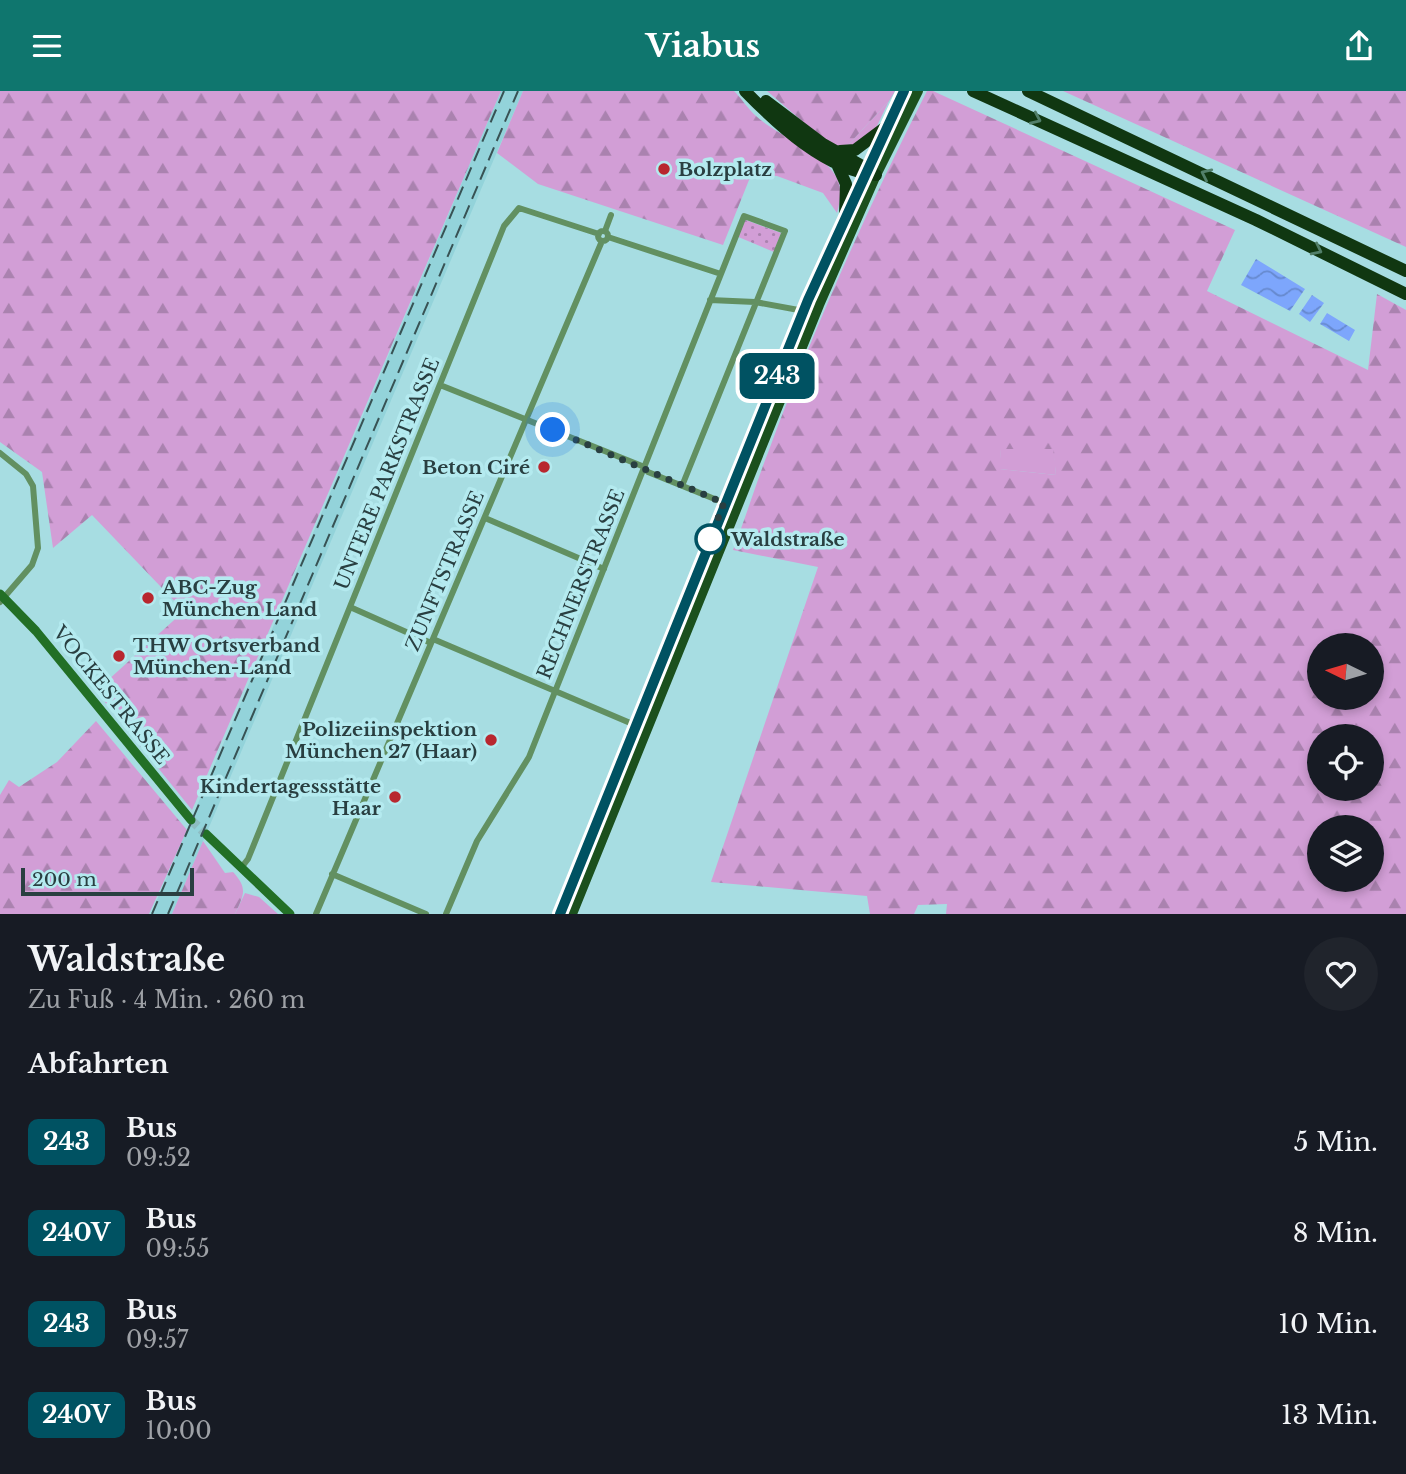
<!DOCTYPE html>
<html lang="de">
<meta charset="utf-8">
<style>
:root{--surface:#171b24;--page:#20242c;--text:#f1f3f6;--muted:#9ea1a6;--accent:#0f766e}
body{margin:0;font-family:"Libre Baskerville",serif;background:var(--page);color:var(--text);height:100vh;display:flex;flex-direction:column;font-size:26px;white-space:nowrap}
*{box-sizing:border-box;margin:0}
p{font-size:23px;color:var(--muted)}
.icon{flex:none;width:38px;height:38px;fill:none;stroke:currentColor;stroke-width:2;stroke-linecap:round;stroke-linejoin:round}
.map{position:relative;height:823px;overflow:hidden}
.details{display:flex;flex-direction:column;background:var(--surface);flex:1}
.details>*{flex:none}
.badge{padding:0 14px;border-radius:10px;font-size:24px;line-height:46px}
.needle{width:46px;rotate:275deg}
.tools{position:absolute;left:1307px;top:542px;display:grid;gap:14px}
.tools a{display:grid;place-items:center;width:77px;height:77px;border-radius:50%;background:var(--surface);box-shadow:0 4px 10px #0003;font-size:35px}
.scale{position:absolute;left:21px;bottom:18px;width:173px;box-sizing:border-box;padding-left:7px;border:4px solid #293f41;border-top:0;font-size:19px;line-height:24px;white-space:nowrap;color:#293f41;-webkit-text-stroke:5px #b4eaef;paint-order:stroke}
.you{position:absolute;width:35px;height:35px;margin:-18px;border:5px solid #fff;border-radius:50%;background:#1a73e8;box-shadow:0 0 0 10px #1a73e833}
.map>.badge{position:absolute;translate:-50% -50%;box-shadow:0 0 0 4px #fff}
h2{padding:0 28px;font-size:26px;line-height:63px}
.round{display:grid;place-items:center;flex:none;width:74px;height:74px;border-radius:37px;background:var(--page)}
.summary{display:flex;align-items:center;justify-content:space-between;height:119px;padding:0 28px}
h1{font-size:33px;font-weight:700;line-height:52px}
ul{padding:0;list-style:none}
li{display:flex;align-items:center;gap:21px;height:91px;padding:0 28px}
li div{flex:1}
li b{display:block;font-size:26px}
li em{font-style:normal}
li .badge{min-width:77px;font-weight:700;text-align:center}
header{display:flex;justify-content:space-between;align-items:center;height:91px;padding:0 28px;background:var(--accent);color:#fff;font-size:32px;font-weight:700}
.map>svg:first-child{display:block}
</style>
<header><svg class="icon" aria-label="menu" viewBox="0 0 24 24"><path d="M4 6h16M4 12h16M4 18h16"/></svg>Viabus<svg class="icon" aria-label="share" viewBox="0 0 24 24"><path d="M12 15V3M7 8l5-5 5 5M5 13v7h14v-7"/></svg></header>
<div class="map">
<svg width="1406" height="823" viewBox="0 0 1406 823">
<defs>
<pattern id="forest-firs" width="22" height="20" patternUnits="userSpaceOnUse" patternTransform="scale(1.75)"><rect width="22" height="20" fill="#d29ed6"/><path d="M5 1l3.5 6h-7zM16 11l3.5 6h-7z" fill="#aa82af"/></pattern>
<pattern id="park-dots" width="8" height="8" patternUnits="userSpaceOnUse" patternTransform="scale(1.75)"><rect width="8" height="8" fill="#d29ed6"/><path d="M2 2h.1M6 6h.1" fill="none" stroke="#aa82af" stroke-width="1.8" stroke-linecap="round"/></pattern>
<pattern id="water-waves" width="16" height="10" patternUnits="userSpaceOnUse" patternTransform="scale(1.75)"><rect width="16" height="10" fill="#7da6fc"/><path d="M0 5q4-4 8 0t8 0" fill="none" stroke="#6689ce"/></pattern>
</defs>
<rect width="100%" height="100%" fill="#a7dde2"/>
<!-- built -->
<path fill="#93d3da" d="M501,0h22l-351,823h-21z"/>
<!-- green -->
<path fill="#d29ed6" d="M889,10l-12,25 -18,19 -21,2 11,-3z
M1001,358h53l2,26 -57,-6z
M245,802l14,4 19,17h-43z"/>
<!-- forest -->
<path fill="url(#forest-firs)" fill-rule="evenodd" d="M0,0h501l-309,719 -96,-119 88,-80 -92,-96 -39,33 -11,-76 -42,-30z
M523,0h211c8,8 14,18 22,25 22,20 71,38 82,64 4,10 2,23 -1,33l-14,-20 -46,-17 -26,-1 -28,70 -185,-61 -41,-31z
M767,0h128l-6,10 -40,43 -11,3 -15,-8z
M927,0h6l302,139 -28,61 161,79 9,-76 29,16v604h-460l1,-10 -29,1 -4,9h-44l-3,-18 -156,-14 107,-315 -85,-17c13,-33 23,-67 36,-100 45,-122 99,-243 158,-359zM1001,358h52l3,26 -56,-6zM1320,555h52v52h-52zM1320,646h52v52h-52zM1320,737h52v52h-52z
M1063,0h343v156z
M96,630l91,109 -38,84h-149v-119l9,-15 10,7 38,-25z
M203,750l22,32 8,-1c15,16 11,23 2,42h-63z"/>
<!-- park -->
<path fill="url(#park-dots)" d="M743,128l38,14 -7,19 -38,-16z"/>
<!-- water -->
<path fill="url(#water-waves)" d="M1256,168l49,30 -15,22 -49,-26z
M1312,204l12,8 -14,19 -11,-8z
M1327,222l28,17 -6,11 -29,-17z"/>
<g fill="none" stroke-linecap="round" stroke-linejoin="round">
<!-- secondary-tunnel -->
<path stroke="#8ebdc2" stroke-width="9" stroke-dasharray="9 4.5" stroke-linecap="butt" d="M191,729l15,14"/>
<!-- minor -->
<path stroke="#629061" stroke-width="6" d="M598 145a5 5 0 1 1 10 0a5 5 0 1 1-10 0Z
M605,140l6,-16
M608,146l113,37
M710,209l45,2 49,9
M440,294l202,81 6,6 79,32
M0,362l26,21 7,12 5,62 -6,17 -32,37
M485,427l119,51
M350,516l81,36
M433,548l202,86
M241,777l7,-9 256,-633 15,-18 80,26
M332,783l94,40
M316,823l286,-673
M446,823l31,-73 52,-84 215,-541 41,15 -103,255"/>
<!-- secondary -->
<path stroke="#226f26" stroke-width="9" d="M0,503l36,37 155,189
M206,743l84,80"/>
<!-- primary -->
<path stroke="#1b501d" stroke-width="10" d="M560,823l248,-614 95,-209
M572,823l247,-609 57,-130 42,-84"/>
<!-- motorway -->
<path stroke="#103711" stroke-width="12" d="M745,0c33,34 81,79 131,84
M973,0l283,129 150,74
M1028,0l378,180
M766,10l57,43 50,28
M840,60l15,-1 32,-24
M836,71l10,22 -1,30"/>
<!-- rail -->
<path stroke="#385254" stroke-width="2" stroke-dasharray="14 7" stroke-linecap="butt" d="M152,823l352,-823
M168,823l350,-823"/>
</g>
<!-- one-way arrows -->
<defs><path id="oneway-chevron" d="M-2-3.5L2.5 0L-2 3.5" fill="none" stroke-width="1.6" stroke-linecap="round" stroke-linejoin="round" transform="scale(1.75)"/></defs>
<g stroke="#527f6a">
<use href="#oneway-chevron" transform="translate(1036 28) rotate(24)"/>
<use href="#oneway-chevron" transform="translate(1206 83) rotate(-155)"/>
<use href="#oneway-chevron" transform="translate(1317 159) rotate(26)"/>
</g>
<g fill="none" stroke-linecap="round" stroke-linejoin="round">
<!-- line casing -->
<g stroke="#fff" stroke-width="16">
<path id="line" d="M560,823l248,-614 96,-209"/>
</g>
<!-- line -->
<use href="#line" stroke="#005262" stroke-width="10"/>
<!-- walk -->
<path stroke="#293f41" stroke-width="7" stroke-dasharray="0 12.6" d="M553,339l171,73 -14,36"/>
</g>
<!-- markers -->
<g fill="#b8272f" stroke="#b4eaef" stroke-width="2.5">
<circle cx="664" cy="78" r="7"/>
<circle cx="544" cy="376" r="7"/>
<circle cx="148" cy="507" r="7"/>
<circle cx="119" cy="565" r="7"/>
<circle cx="491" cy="649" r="7"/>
<circle cx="395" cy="706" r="7"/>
</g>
<circle fill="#fff" stroke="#005262" stroke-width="3.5" cx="710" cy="448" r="14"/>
<g text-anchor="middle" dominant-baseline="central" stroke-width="7" stroke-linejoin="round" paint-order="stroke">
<!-- poi labels -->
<g font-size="19" font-weight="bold" fill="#293f41" stroke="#b4eaef" text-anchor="start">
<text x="678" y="78">Bolzplatz</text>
<text x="530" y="376" text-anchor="end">Beton Ciré</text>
<text x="162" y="496">ABC-Zug<tspan x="162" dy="22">München Land</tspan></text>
<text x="133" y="554">THW Ortsverband<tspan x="133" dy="22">München-Land</tspan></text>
<text x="477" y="638" text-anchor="end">Polizeiinspektion<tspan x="477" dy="22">München 27 (Haar)</tspan></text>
<text x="381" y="695" text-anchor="end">Kindertagessstätte<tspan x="381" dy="22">Haar</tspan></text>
</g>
<!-- street labels -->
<g font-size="19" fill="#293f41" stroke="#b4eaef">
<text transform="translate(387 383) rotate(-68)">UNTERE PARKSTRASSE</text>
<text transform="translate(445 480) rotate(-67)">ZUNFTSTRASSE</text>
<text transform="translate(581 493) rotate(-68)">RECHNERSTRASSE</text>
<text transform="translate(111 604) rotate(51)">VOCKESTRASSE</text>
</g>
<!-- stop labels -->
<g font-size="19" font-weight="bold" fill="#293f41" stroke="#b4eaef" text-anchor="start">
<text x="731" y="448">Waldstraße</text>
</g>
</g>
</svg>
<div class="tools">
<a><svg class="needle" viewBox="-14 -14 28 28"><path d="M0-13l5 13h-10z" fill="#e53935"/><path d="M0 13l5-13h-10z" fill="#9ea1a6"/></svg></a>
<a><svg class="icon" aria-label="locate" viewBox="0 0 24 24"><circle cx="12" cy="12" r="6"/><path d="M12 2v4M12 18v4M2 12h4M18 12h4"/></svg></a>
<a><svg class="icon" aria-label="layers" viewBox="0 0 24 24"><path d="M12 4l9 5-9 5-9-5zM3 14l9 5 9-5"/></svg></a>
</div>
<div class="scale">200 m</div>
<div class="you" style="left:553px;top:339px"></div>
<b class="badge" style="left:777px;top:285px;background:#005262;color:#fff">243</b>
</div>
<section class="details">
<div class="summary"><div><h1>Waldstraße</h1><p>Zu Fuß · 4 Min. · 260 m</p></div><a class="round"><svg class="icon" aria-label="heart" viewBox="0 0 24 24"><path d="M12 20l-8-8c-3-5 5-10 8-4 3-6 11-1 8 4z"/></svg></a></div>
<h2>Abfahrten</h2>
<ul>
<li><span class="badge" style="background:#005262;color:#fff">243</span><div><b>Bus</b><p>09:52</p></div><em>5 Min.</em></li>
<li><span class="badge" style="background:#005262;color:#fff">240V</span><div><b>Bus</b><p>09:55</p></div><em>8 Min.</em></li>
<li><span class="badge" style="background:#005262;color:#fff">243</span><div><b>Bus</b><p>09:57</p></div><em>10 Min.</em></li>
<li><span class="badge" style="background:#005262;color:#fff">240V</span><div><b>Bus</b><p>10:00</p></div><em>13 Min.</em></li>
</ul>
</section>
